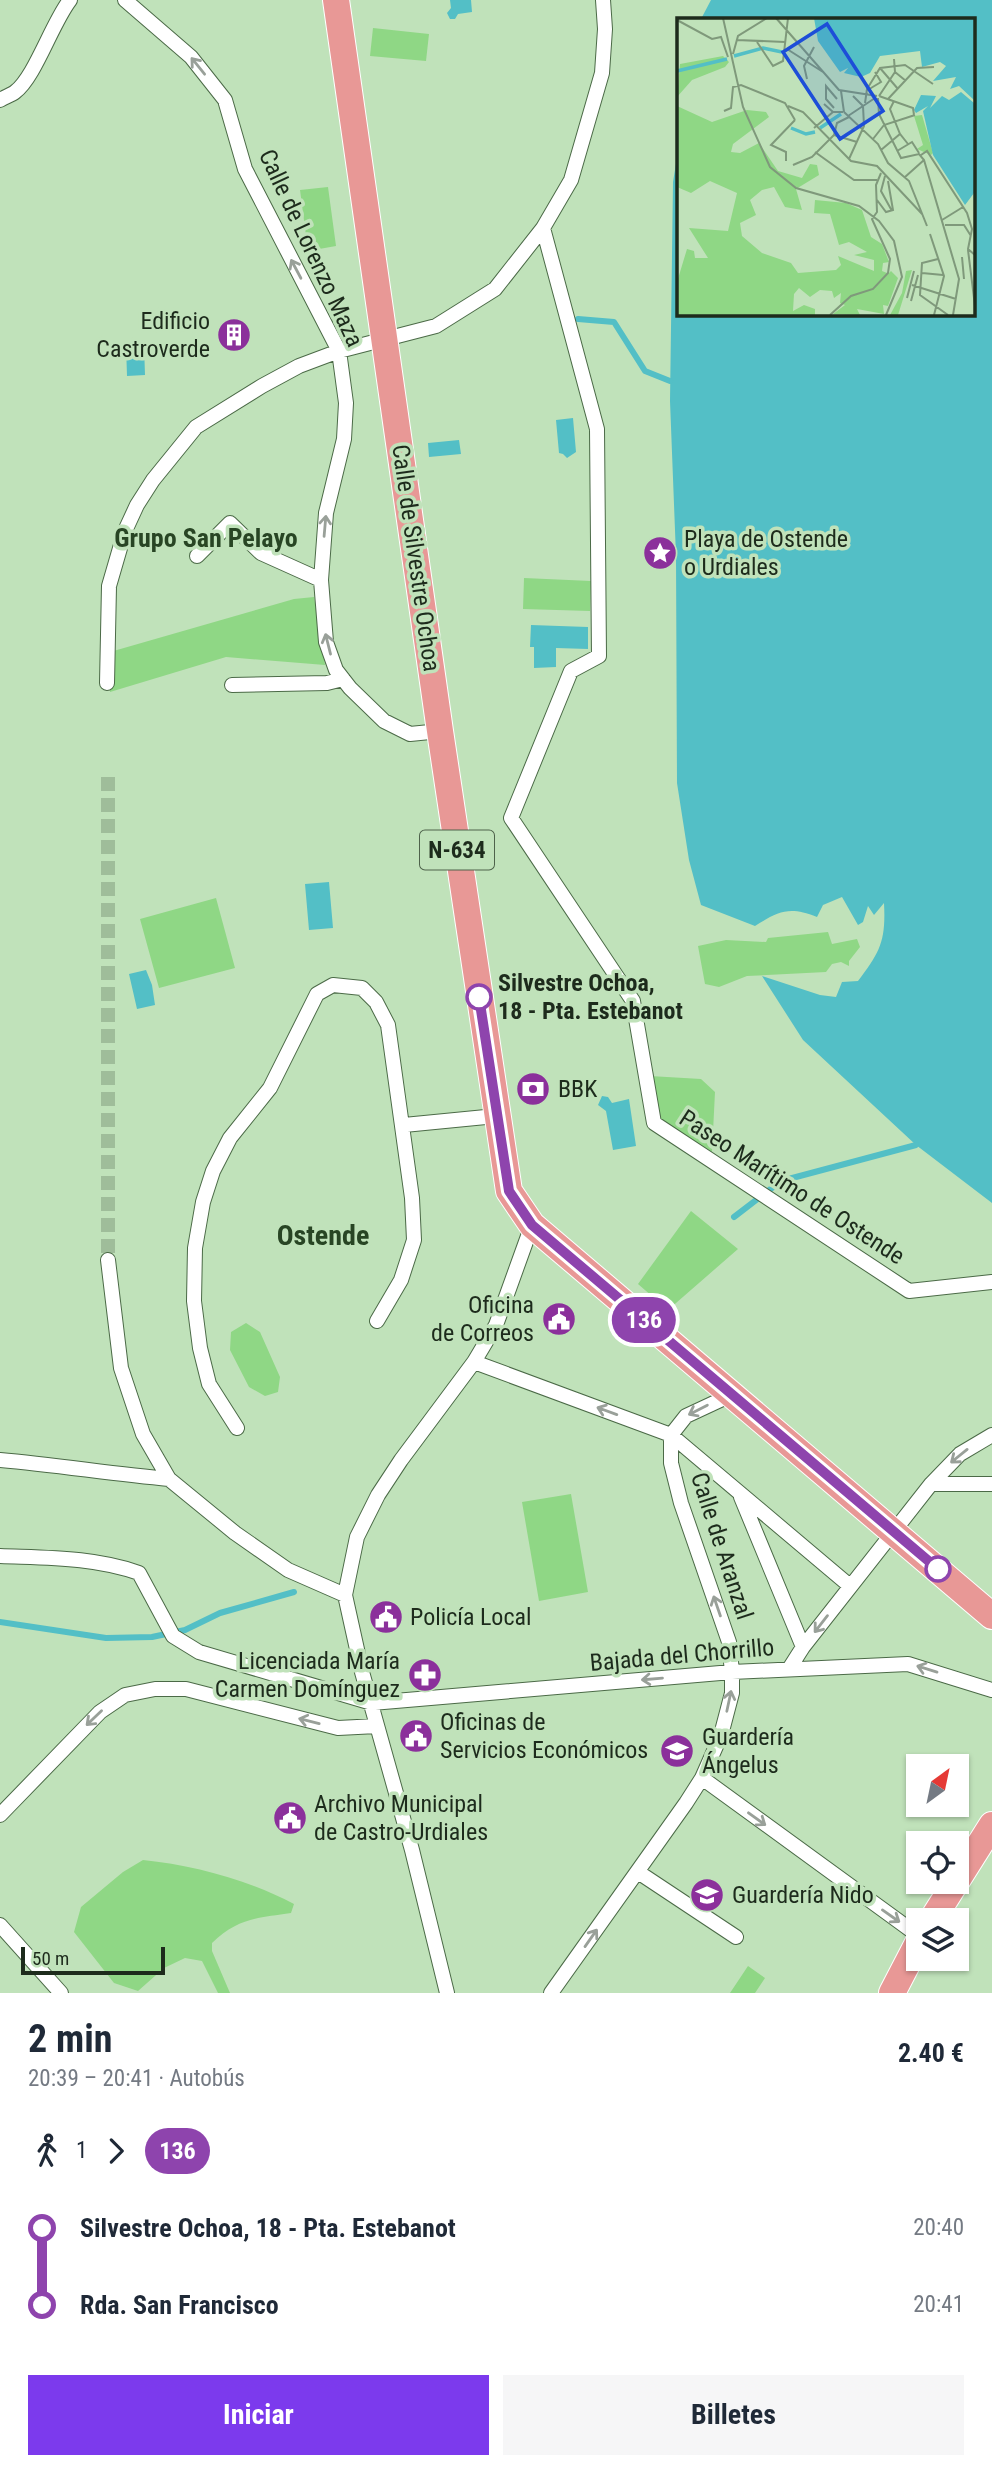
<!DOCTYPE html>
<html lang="es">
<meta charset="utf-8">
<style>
:root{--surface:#fff;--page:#f6f6f7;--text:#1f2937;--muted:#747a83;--accent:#7c3aed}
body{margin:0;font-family:"Roboto Condensed",sans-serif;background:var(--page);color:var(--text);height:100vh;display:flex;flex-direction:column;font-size:26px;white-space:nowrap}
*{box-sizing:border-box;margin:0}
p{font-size:23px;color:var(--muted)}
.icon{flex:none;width:38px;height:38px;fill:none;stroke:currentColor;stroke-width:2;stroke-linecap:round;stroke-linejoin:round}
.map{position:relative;height:1993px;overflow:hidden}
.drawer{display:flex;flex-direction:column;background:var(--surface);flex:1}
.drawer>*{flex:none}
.badge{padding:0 14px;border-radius:23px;font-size:24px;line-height:46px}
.needle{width:46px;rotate:33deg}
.buttons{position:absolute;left:906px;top:1754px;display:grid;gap:14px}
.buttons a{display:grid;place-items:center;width:63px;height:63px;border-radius:0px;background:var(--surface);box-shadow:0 2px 5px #0004;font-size:35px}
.scale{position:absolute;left:21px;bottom:18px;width:144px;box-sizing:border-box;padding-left:7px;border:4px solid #1d2b1c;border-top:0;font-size:19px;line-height:24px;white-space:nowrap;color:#1d2b1c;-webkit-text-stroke:5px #c0e2ba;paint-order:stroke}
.map>.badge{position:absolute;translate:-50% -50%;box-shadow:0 0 0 4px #fff}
.legs{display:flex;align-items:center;gap:10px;height:77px;padding:0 28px;font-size:23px}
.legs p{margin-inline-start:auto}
.head{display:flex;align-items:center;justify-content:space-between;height:119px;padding:0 28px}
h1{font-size:38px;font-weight:700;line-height:52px}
.button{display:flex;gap:14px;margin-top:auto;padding:14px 28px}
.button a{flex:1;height:80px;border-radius:0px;background:var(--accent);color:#fff;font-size:28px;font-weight:700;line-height:80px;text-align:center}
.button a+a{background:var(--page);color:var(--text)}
ul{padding:0 28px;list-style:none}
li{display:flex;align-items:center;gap:24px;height:77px;font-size:26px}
li i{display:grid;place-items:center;width:10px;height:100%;margin:0 9px;background:currentColor}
li i::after{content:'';width:18px;height:18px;margin:-9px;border:5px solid;border-radius:50%;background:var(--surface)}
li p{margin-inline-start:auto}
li:first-child i{background:linear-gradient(#0000 50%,currentColor 0)}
li:last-child i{background:linear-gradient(currentColor 50%,#0000 0)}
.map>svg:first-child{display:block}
</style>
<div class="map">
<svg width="992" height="1993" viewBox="0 0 992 1993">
<rect width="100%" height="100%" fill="#c0e2ba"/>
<!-- green -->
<path fill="#8fd785" d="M373,28l56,6 -3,27 -56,-5z
M328,187l8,59 -28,5 -8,-61z
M524,578l67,3 -1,30 -67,-2z
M314,597l11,68 -99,-8 -116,35v-40l184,-53z
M216,898l19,70 -76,20 -19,-69z
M828,932l4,12 25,-5 3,8 -11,14v5l-8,-4 -9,2 -6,8 -79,4 -28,11 -14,-3 -7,-38 28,-6 40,2 2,-4z
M650,1076l51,3 14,13 -3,60 -57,-35z
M691,1211l47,38 -70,61 -30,-26z
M246,1323l14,9 20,45 -2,15 -13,4 -16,-9 -19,-37 1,-18z
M571,1494l17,98 -49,9 -17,-99z
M143,1860c51,5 105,20 151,44l-3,9c-34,5 -53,5 -79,30v8l18,42h-12l-16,-32 -17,-3 -21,10 -26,23 -24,-8 -40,-51 7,-25 42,-35z
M748,1966l17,12 -10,15h-25z"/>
<!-- water -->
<path fill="#53bfc6" d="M450,0h21l1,12 -14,2 -3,5h-5l-3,-6 4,-5z
M711,0h281v1203l-76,-58 -113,-105 -41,-64 58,19 16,2 6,-15 16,-1c22,-29 28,-40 26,-78l-10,12 -6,-9 -5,16 -5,3 -16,-28 -19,8 -6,12c-28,-11 -38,-6 -62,9l-54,-21 -12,-45 -12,-77 -1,-227 -6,-155 3,-219 6,-37v168h294v-294h-272z
M133,341l11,4 1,30 -18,1 -1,-31z
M573,418l3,34 -9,6 -4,-4 -4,-1 -3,-33z
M459,440l2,14 -32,3 -1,-14z
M531,625l57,2v22l-32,-1v19l-22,1v-21h-4z
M329,882l4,46 -24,2 -4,-46z
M146,970l6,15 3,20 -18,4 -8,-35z
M602,1096l6,1 4,6 17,-4 7,47 -23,4 -7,-39 -8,-6z"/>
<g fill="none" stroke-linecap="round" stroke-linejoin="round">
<!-- stream -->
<path stroke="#53bfc6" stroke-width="6" d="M578,319l36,3 31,49 25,10
M734,1217l47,-36 135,-36
M0,1622l106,16 46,-1 33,-7 35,-17 74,-21"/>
<!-- street-tunnel -->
<path stroke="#9fbd9a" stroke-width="14" stroke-dasharray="14 7" stroke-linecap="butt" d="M108,777v483"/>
<!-- street casing -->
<g stroke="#4b6a47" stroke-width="16">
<path id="street" d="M125,0l66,57 34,43 20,69 94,182 7,52 -2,36 -18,74 -5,67 5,62 10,28 14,18 34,33 26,13 30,-3
M0,100c5,-3 11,-5 15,-8 20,-15 37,-69 55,-92
M543,228l54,201 2,227 -28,15 -60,147 122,183 21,122 255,168 83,-9
M197,556l33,-33 31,30 60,27
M107,683l2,-97 16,-55 12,-26 16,-25 43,-53 66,-41 37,-20 40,-15 97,-25 59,-37 48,-61 28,-48 31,-107 3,-44 -2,-29
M232,685l95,-2 16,-4
M404,1125l92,-9
M108,1260l13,108 22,66 26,45 66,54 53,37 57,25
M474,1362l197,73 179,151
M237,1428l-28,-44 -9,-36 -6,-47 1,-53 8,-46 10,-31 17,-33 40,-50 47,-94 16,-9 29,3 14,14 12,23 24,173 2,42 -13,40 -24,41
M0,1460c57,5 113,14 169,19
M931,1484h61
M741,1497l62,150
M0,1556c46,2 94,1 139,17l34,63 26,16 173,51 360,-31 176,-8 84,26
M789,1669l14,-22 128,-163 29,-30 32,-19
M702,1778l217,158
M0,1815l100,-103 25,-17 30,-6h31l152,39 39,-2
M638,1872l98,65
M0,1925l61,68
M447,1993l-35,-143 -50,-178 -17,-77 12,-58 21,-42 23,-35 73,-98 22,-37 36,-100
M551,1993l135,-190 16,-25 19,-43 11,-42v-21l-3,-30 -48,-139 -10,-40v-28l15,-19 45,-21"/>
</g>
<!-- highway casing -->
<g stroke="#fff" stroke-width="28">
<path id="highway" d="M336,0l104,731 69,460 23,34 460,391
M932,1920l60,-95
M892,1993l27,-52"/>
</g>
<!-- street -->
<use href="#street" stroke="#fff" stroke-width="14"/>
<!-- highway -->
<use href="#highway" stroke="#e89896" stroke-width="26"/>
</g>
<!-- one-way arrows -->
<defs><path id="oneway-shaft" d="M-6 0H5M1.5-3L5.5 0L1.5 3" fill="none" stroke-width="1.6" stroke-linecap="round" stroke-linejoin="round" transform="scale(1.75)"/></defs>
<g stroke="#99a099">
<use href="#oneway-shaft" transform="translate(198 66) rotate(-129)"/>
<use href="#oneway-shaft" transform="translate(296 269) rotate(-118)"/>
<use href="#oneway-shaft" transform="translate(325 526) rotate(-85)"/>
<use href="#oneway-shaft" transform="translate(328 644) rotate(-104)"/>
<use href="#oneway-shaft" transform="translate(698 1410) rotate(153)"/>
<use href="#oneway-shaft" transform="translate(607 1411) rotate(-160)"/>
<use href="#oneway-shaft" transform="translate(959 1456) rotate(141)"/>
<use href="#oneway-shaft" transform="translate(717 1606) rotate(-109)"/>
<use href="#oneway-shaft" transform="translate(821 1624) rotate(128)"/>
<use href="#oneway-shaft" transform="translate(927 1669) rotate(-163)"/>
<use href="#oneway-shaft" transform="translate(652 1679) rotate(175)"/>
<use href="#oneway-shaft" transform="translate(729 1701) rotate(-78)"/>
<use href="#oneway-shaft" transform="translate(94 1718) rotate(136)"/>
<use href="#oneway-shaft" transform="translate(309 1721) rotate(-166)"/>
<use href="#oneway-shaft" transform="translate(757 1819) rotate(36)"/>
<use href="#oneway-shaft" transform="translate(891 1916) rotate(35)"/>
<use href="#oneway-shaft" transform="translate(591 1938) rotate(-55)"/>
</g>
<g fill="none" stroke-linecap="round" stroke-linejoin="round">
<!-- line-1 casing -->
<g stroke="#fff" stroke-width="16">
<path id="line-1" d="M479,997l30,194 23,34 406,344"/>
</g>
<!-- line-1 -->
<use href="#line-1" stroke="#8e44ad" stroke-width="10"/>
</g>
<!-- icons -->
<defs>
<g id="building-disc" transform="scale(1.75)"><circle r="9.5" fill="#8b309b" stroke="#c0e2ba"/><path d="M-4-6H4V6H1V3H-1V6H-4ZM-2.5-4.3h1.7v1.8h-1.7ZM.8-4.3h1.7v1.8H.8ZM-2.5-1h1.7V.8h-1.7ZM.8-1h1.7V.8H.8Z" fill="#fff"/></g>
<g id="sight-disc" transform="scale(1.75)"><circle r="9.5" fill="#8b309b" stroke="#c0e2ba"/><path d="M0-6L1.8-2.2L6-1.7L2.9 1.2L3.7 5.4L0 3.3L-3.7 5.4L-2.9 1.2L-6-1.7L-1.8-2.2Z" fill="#fff"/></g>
<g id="bank-disc" transform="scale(1.75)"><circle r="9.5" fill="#8b309b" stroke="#c0e2ba"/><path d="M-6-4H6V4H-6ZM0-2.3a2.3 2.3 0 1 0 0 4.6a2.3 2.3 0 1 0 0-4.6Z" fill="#fff"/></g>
<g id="civic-disc" transform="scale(1.75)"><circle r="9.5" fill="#8b309b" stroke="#c0e2ba"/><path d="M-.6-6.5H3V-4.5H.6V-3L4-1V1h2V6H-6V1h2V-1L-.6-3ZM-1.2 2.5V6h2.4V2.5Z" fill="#fff"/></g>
<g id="pharmacy-disc" transform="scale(1.75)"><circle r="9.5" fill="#8b309b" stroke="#c0e2ba"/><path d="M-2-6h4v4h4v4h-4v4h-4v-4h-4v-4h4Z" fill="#fff"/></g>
<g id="school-disc" transform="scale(1.75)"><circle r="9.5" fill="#8b309b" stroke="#c0e2ba"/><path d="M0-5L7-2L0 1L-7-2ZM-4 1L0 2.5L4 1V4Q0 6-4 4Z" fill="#fff"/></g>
</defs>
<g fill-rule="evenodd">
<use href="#building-disc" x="234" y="335"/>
<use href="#sight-disc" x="660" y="553"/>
<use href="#bank-disc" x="533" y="1089"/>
<use href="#civic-disc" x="559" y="1319"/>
<use href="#civic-disc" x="386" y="1617"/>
<use href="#pharmacy-disc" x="425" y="1675"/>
<use href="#civic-disc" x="416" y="1736"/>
<use href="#school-disc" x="677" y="1751"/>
<use href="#civic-disc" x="290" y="1818"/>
<use href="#school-disc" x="707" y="1895"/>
</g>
<!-- markers -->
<g fill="#fff" stroke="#8e44ad" stroke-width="3.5">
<circle cx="479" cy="997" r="12"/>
<circle cx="938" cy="1569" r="12"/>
</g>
<g text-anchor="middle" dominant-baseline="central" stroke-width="7" stroke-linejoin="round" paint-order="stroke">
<!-- shield labels -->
<rect fill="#c0e2ba" stroke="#4e624b" stroke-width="2" x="420" y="830.5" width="74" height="39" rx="5"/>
<g font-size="23" font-weight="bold" fill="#1d2b1c">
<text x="457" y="850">N-634</text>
</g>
<!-- street labels -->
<g font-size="24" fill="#1d2b1c" stroke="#c0e2ba">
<text transform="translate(311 248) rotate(65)">Calle de Lorenzo Maza</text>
<text transform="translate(416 558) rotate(82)">Calle de Silvestre Ochoa</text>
<text transform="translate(792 1187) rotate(33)">Paseo Marítimo de Ostende</text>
<text transform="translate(722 1546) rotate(72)">Calle de Aranzal</text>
<text transform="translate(682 1655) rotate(-5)">Bajada del Chorrillo</text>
</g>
<!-- poi labels -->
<g font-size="24" fill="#1d2b1c" stroke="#c0e2ba" text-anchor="start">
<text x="210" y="321" text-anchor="end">Edificio<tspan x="210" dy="28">Castroverde</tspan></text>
<text x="684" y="539">Playa de Ostende<tspan x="684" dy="28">o Urdiales</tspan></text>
<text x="558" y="1089">BBK</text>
<text x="534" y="1305" text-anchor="end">Oficina<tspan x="534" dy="28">de Correos</tspan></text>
<text x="410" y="1617">Policía Local</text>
<text x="400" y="1661" text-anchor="end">Licenciada María<tspan x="400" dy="28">Carmen Domínguez</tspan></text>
<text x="440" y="1722">Oficinas de<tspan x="440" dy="28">Servicios Económicos</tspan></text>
<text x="702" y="1737">Guardería<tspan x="702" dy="28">Ángelus</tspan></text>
<text x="314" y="1804">Archivo Municipal<tspan x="314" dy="28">de Castro-Urdiales</tspan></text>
<text x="732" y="1895">Guardería Nido</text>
</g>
<!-- stop labels -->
<g font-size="24" font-weight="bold" fill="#1d2b1c" stroke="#c0e2ba" text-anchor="start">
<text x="498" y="983">Silvestre Ochoa,<tspan x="498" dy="28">18 - Pta. Estebanot</tspan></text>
</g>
<!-- neighbourhood labels -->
<g font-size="26" font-weight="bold" fill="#284524" stroke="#c0e2ba">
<text x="206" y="538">Grupo San Pelayo</text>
</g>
<!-- quarter labels -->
<g font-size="28" font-weight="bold" fill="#284524" stroke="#c0e2ba">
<text x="323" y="1235">Ostende</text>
</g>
</g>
<!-- overview -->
<g transform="translate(677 18)">
<rect width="298" height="298" fill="#c0e2ba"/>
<path d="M46,38l6,6 -4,5 -33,13 -15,17 3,-33zM0,88l35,16 35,-12 19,2 3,5 -36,27 -2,8 9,1 19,-10 19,28 24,7 8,-14 7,1 2,10 -23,14 6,21 -17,-3 -11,-20 -12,3 -12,10 6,15 -16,8 2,13 20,17 29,10 7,10 38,-3 5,-5 -3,-9 36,15v-11l-20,-5 13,-3 -18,-10 -10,3 -9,-31 -16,-1 1,-13 31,3 16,7 9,27 11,7 7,18 -6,1 -1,8 5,2 -14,16 18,-18 7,7 -10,28 -5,-1 1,9 -27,-5 3,6 -27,-1 12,-9 -5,-2 1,-10 -7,5 -2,-7 -12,-1 -10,7 -11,-9 -5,6 -1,17 11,-6 11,4v6h-138v-33l10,-33 7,2 1,7h13l-19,-30 39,3 9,-38 -27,-12 -19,12 -14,-6zM245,97l11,38 -2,2 -14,-6 6,-4 -9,-29zM235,252l-14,45h-8l12,-22 4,-22z" fill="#8fd785"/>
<path d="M137,0h160v82l-15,-14 -9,3 6,-12 -23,4 13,-15 -6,-4 -18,5 -2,-16 -40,5 -10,17 -9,4 -17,-4 4,-5 -8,4 -22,-31zM284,74l13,11v90l-9,12 -32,-50 -10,-44 5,-5 -12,7 -2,-3 7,-15 15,1 -6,12 12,-12 7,4z" fill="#53bfc6"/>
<path fill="none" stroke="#53bfc6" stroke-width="3.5" d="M57,38l29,-8 19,4M0,53l50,-12M114,110l15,6 9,-2M143,110l21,-14"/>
<path fill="none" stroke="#7f997b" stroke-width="2" d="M46,0l20,89 27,60 26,21 63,18 20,15 15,20 8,36 -16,38M99,0l63,72 38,6M0,2l35,19 9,-2 7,20M60,22l48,2M80,24l16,24 10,-5 5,-43M110,31l36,23M56,36l5,-18 29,-18M217,41l1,13 11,9M203,50l18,21M130,61l-3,-13 10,-19M164,73l3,21M189,73l15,-9 -6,-10M202,78l34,12 1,7M202,78l16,-24M201,80l1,16 22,44 18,-4 5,6 35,119 -6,36M211,81l29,-31 17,-1M217,83l-4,8 10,25M188,85l2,-14 13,-21 25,-3 28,19M147,86l9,8h10M111,88l15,6 48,49 26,5 46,49M157,90l-8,-9v-13l11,13M47,93l7,-3 2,-21 8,-2 44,18 10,17M167,94l34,32 10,19 21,18 18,45M171,98l27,-18M137,110l19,-16M157,117l23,7M196,121l11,-14 31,-10M204,132l19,-16 8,10M220,133l15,-9 7,11M138,134l39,28h23M244,137l6,-4 40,62 5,16 -4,20 7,6M172,141l15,-33 -1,-20 -10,-10M109,143v-9l-15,-7 24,-25M116,147l19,-8 22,-22 3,-12 12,-6M208,158l-4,15 11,20M228,159l19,-17M200,182l9,12 7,-2 -5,-29M265,202l21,-13M268,207h19l7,11M253,216l14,42 -10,39M291,232l7,56M285,239l2,22M261,241l-16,4 -2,32 28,20M245,255l21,2M235,267l44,14M230,280l7,-27M234,283l7,-26M153,297l21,-19 22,-7 15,-16 2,-14 -18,-40 5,-7 -1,-27 5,-12"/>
<path fill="#1d4ed8" fill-opacity="0.15" stroke="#1d4ed8" stroke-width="3.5" d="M150,6l56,87 -43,28 -57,-87z"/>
<rect width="298" height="298" fill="none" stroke="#1d2b1c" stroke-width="3.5"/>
</g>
</svg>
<div class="buttons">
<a><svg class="needle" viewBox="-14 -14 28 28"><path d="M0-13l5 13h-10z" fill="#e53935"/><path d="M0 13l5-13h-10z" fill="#747a83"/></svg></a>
<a><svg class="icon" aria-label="locate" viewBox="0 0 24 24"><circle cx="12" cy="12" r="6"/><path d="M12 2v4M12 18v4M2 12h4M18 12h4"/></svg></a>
<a><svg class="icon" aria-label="layers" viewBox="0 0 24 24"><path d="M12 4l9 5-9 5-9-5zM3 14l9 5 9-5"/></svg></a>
</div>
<div class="scale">50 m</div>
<b class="badge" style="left:644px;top:1320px;background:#8e44ad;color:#fff">136</b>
</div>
<section class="drawer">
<div class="head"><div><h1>2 min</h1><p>20:39 – 20:41 · Autobús</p></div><b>2.40 €</b></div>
<div class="legs"><svg class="icon" aria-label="walk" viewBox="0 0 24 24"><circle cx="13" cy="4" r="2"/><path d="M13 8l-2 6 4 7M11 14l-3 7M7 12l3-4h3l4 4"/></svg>1<svg class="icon" aria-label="forward" viewBox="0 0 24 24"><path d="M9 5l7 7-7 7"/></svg><b class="badge" style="background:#8e44ad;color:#fff">136</b></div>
<ul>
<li><i style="color:#8e44ad"></i><b>Silvestre Ochoa, 18 - Pta. Estebanot</b><p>20:40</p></li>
<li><i style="color:#8e44ad"></i><b>Rda. San Francisco</b><p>20:41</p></li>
</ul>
<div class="button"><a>Iniciar</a><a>Billetes</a></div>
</section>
